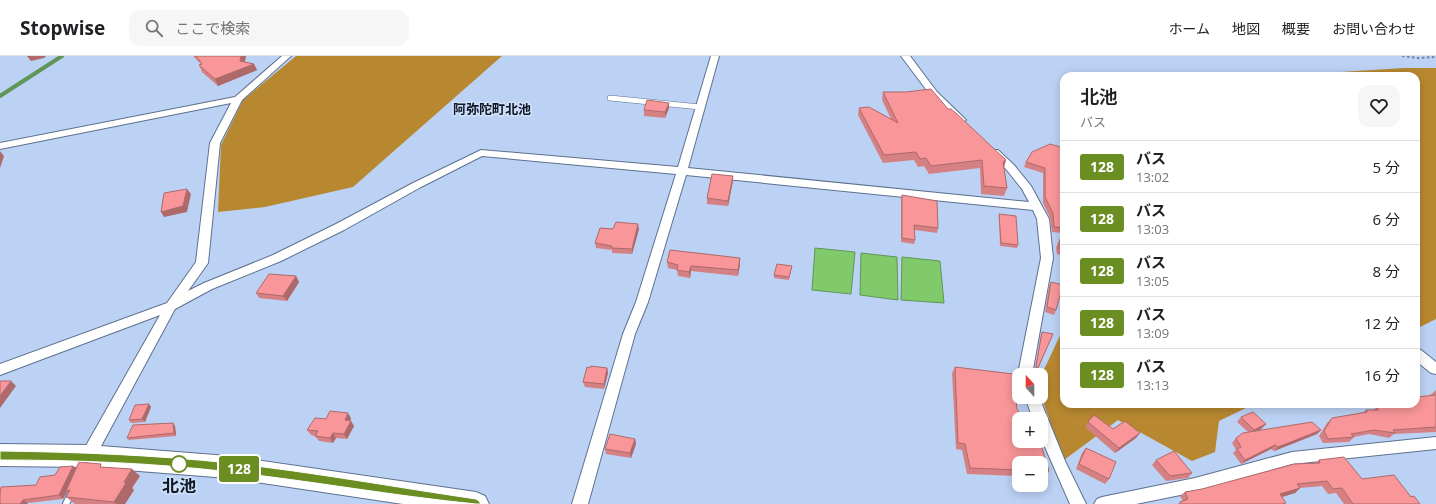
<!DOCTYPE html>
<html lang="ja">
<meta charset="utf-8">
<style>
:root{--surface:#fff;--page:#f6f6f6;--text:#202124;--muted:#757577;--line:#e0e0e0}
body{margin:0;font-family:"Open Sans","Noto Sans JP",sans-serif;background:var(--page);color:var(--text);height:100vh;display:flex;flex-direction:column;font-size:15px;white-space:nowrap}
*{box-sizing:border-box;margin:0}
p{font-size:13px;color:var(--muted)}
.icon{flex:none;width:22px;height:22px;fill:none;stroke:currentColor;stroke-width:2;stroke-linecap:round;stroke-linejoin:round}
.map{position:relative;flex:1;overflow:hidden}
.side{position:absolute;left:1060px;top:16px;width:360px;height:336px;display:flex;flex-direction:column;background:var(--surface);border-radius:12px;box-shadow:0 2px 10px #0003}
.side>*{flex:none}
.badge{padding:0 8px;border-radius:3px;font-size:14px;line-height:26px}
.needle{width:26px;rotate:339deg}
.tools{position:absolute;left:1012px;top:312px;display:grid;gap:8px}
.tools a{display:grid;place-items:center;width:36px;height:36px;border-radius:8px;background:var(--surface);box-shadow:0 2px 10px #0003;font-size:20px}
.map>.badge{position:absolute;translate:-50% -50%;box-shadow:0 0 0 2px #fff}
.round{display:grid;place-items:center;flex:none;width:42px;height:42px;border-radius:12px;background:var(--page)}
.head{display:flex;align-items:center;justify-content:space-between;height:68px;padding:0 20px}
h1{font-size:19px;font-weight:600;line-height:30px}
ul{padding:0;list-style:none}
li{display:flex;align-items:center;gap:12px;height:52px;padding:0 20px;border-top:1px solid var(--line)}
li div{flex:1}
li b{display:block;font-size:15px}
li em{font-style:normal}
li .badge{min-width:44px;font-weight:700;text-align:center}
header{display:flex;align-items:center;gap:24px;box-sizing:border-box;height:56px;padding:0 20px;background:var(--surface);border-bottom:1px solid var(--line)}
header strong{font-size:19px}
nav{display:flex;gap:22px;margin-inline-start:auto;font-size:14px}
.search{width:280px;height:36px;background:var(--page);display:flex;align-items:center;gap:10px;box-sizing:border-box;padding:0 14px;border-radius:12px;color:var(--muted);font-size:15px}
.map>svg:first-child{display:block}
</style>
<header>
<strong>Stopwise</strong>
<div class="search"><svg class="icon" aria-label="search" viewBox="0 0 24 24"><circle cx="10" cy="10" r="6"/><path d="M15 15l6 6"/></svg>ここで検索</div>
<nav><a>ホーム</a><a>地図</a><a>概要</a><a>お問い合わせ</a></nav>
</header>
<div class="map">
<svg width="1436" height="448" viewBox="0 0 1436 448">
<rect width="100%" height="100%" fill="#bcd2f4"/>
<!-- forest -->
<path fill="#b88830" d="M296,0h206l-149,131 -88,20 -47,5 3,-67 22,-45z
M1404,12h32v251l-20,10v-253h-138z
M1064,271v77h190l-35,17 -4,31 -23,9 -74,-41 -54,40 -23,-64v-20z"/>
<!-- water -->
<path fill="#81ca6b" stroke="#5f9556" d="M815,192l40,4 -4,42 -39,-4z
M861,197l36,4 1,43 -38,-5z
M902,201l38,4 4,42 -43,-3z"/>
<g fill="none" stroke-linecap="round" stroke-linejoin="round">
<!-- stream -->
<path stroke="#5f9556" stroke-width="4" d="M0,40l62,-40"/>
<!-- service-far1 casing -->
<g stroke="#5d718f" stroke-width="6">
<path id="service-far1" d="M610,42l90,9"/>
</g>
<!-- service casing -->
<g stroke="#5d718f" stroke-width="8">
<path id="service" d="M66,448l5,-11"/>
</g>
<!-- minor casing -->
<g stroke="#5d718f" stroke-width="2">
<path id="minor" d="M282,0h9l-49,44 -22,43 -12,120 -20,28 16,-8 69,-28 63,-31 77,-41 68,-33 197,17 33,-111h8l-31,112 341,34 -7,-13 -16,-20 -17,-17 1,-2h8l16,15 17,21 18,33 4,39 -20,111 1,6h-14l-1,-6 22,-111 -4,-39 -4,-9 -347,-35 -38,127 -13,32 -47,170h-16l51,-170 13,-32 40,-128 -194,-18 -61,31 -77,43 -63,31 -69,28 -37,20 -82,152 -5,1 -5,-1 -2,-5 2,-5 77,-136 -160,60v-11l167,-61 29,-41 14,-119 21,-40 -231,46v-6l235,-46z
M901,0h9l27,36 27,26 2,2 -2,2h-6l-27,-26z
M1416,293l5,1 15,12v12l-5,-1 -15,-12z
M1025,341h14l26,64 21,43h-16l-29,-66v-19h-8z
M1436,381v12l-144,15 -97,28 -59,12h-42l3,-5 5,-2 93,-19 97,-26z"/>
</g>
<!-- trunk casing -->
<g stroke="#5d718f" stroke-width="2">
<path id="trunk" d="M0,388l88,1 140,11 248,36 9,4 4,8h-86l-175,-26 -140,-11 -88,-1z"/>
</g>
<!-- path -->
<path stroke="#72829a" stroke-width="2" stroke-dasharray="2.5 2.5" stroke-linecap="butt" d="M1402,0l16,2 18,-1"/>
<!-- service-far1 -->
<use href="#service-far1" stroke="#fff" stroke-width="5"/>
<!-- service -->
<use href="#service" stroke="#fff" stroke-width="6"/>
<!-- minor -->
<use href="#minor" fill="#fff" fill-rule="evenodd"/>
<!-- trunk -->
<use href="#trunk" fill="#fff" fill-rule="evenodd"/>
</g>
<!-- wall -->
<path fill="#d58184" d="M193,0h53l-1,6 9,2 3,6 -39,16 -16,-14 -3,-7 2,-1z
M883,36l65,17 58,51 -2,8 3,20 -3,8 -23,-2 -1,-26 -51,6 -5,-8 -6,1 -4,-7 -31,3 -25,-48 1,-7 32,11 -9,-19z
M669,47v5l-4,10 -21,-2v-6z
M1064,92v124l-4,-17 -3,-1 -1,-6 6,-15 -10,-1 -2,-14 -7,-15v-30l-19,-6 2,-5z
M733,125l-5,25 -21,-2v-6z
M902,139l36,33 -1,5 -22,-3v10l-1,4 -13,-2v-43z
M999,158l19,31 -1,3 -17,-2 -1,-29z
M613,173h26l-7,25 -20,-1v-3l-16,-2 -1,-5z
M667,206l73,2 -2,12 -47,-5 -1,7 -12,-2 -1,-6 -9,-2z
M792,210l-3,14 -15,-2v-3z
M296,220l3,6 -12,19 -28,-3 -3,-5z
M1051,226l5,28 -2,5 -9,-3 4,-25z
M1042,276l11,2 -17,39 -1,-4 6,-34z
M955,311l62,42 32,62 -4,6h-4v-14h-22v13l-52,-2 -5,-24 -6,-1 -4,-76z
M607,312l1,5 -4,16 -19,-2 -2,-5z
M1436,334v42l-42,2 -5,4 -20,-4 -15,3 -5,5 -26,1 -4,-7 8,-13 5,-5 30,-5 4,-3h7l4,-3 10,-1 2,-2h27v-7l13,-1 6,-5z
M149,348l2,3 -6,15 -14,1 -2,-3z
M1241,361l25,7 -5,5 -3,2 63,-1 -4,4 -43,17 -3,-2 -30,15 -8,-11 3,-3 -4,-7 4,-5 12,-6 -11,-10z
M351,362l-1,3 4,5 -7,13 -11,-1 -3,5 -14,-2 -4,-5 -4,-1 -4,-5 19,-11z
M1088,366l25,7 23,9 -21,15 -30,-26z
M173,367l2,3 1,10 -47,4 -2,-2z
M635,383l1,5 -5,14 -25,-4 -1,-5z
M1086,392l23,31 -4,5 -29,-15 6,-16z
M1156,404l36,13 -4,5 -22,3 -14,-16z
M1319,404l43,19 49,18 9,7h-76l-8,-11 -8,1 -6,-8 -22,2 -5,5 -13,4 3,7h-107l2,-2 3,-1 -3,-5 5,-4 17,-3 113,-26z
M105,411l35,9 -8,12 2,2 -9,14h-50l-9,-7 3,-4 -2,-2 -4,8 -35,4 -28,1 36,-19 40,-16z"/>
<!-- shaded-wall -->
<path fill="#ae696b" d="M27,0h19l-2,2 -13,3z
M241,0h5l-3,12 -3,-7z
M254,8l3,6 -39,16 -3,-7z
M669,47v5l-4,10v-6z
M0,95l4,5 -4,12z
M1006,104l-3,8v-6z
M733,120v5l-5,25v-5z
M187,133l4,5 -4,18 -23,5 -3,-5z
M638,168l1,5 -7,25v-5z
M740,202v6l-2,12v-6z
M691,210v5l-1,7 -1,-6z
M296,220l3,6 -12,19 -4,-5z
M607,312l1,5 -4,16v-5z
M11,325l5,5 -16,22v-12z
M149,348l2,3 -6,15 -3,-3z
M348,357l3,5 -3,7 -3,-5z
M351,365l3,5 -7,13 -3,-5z
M173,367l2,3 1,10 -2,-3z
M1266,368l-5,5 -11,6 4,-5z
M1321,374l-4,4 -43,17 4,-4z
M333,377l3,5 -3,5 -3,-5z
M1140,377l-4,5 -21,15 4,-5z
M635,383l1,5 -5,14 -1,-5z
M1275,389l-4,4 -30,15 4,-4z
M73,410l4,3 -11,22h1l-4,8 -4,-4z
M132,413l8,7 -8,12 2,2 -9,14h-9l-2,-2z
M1300,432l-5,5 -20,6 5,-5z
M23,444l5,3 -1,1h-7z"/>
<!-- building -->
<path fill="#f89699" stroke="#ae696b" d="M196,0h45l-1,5 14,3 -39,15 -16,-14 3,-1z
M931,33l17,20h3l6,5 49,46 -3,2 4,26 -23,-2 -2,-26 -51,6 -5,-8 -6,1 -4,-7 -32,3 -25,-47 10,-1 29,16 -15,-31h23z
M647,44l22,3 -4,9 -21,-2z
M1050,88l14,4v55h-1l1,3v22l-10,-1 -1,-14 -8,-16v-29l-19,-6 6,-10z
M712,118l21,2 -5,25 -21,-3z
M187,133l-4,17 -22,6 3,-19z
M902,139l35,6 1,27 -24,-3 1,15 -13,-2z
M999,158l17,2 2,29 -17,-2z
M616,166l22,2 -6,25 -20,-1v-2l-17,-3 5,-15 13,1z
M1064,174v27l-2,-7 -3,-1v-6z
M670,194l70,8 -2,12 -47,-4 -2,6 -12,-2 1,-5 -11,-3z
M777,208l15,2 -3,11 -15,-2z
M269,218l27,2 -13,20 -27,-3z
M1051,226l12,3 -7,25 -9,-3z
M1042,276l11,2 -16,36 -1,-4z
M591,310l16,2 -3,16 -21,-2 4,-15 3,1z
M955,311l58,7 4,35 7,10h-5v22h19l4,7 7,23h-8v-8h-22v7l-49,-2 -5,-24 -7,-1z
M0,325h11l-11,15z
M1436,339v32l-43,3 2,3 -21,-3 -23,4 3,3 -26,2 -4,-8 8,-13 35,-6 -1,-2h12l-1,-3 19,-1 -1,-2h21v-5h1l-1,-2z
M149,348l-7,15 -13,1 6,-15z
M330,355l18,2 -3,7 6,1 -7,13 -11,-1 -3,5 -15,-2 3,-5 -11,-1 8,-12 11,1z
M1253,356l13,12 -12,6 -13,-13z
M1094,359l19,14 12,-8 15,12 -21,15 -31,-26z
M1312,366l9,8 -43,17 -3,-2 -30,15 -8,-11 4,-2 -5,-9 7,-5z
M173,367l1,10 -47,5 6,-13z
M610,378l25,5 -5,14 -25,-4z
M1086,392l30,14 -7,17 -30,-15z
M1174,395l18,22 -22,3 -14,-16z
M1344,401l18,22 32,-4 17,22 3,-1 6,8h-67l-11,-16 -9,1 -6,-8 -30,3 3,4 -20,6 6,9 -4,1h-101l-1,-2 8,-3 -3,-7 17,-3 92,-25 26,-1 -1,-3z
M79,406l22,2 -1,3 32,2 -8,13 2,1 -12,19 -48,-5 4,-7 -4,1z
M73,410l-14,29 -36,5 -3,4h-20v-10l1,-7 35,-2 4,-8 15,-2 5,-8z"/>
<!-- line -->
<path fill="#6b8e23" stroke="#fff" d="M0,395c77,1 153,4 230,12 82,9 164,24 246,36l3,2 2,3h-5c-82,-8 -164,-23 -246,-32 -76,-9 -153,-12 -230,-12z"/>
<!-- markers -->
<circle fill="#fff" stroke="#6b8e23" stroke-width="2" cx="179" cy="408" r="8"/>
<g text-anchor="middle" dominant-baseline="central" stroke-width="3.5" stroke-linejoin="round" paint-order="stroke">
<!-- far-neighbourhood labels -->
<g font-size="13" font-weight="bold" fill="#101824" stroke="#cddffa">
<text x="492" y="53">阿弥陀町北池</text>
</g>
<!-- near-stop labels -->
<g font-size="17" font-weight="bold" fill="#101824" stroke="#cddffa">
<text x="179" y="429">北池</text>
</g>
</g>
</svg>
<div class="tools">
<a><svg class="needle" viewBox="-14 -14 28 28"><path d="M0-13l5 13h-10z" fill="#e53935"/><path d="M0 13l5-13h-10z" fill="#757577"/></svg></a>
<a>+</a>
<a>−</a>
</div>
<b class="badge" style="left:239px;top:413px;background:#6b8e23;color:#fff">128</b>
<section class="side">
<div class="head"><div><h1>北池</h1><p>バス</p></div><a class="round"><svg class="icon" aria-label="heart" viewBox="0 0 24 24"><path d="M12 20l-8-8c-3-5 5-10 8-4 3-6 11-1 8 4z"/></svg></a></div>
<ul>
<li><span class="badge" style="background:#6b8e23;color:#fff">128</span><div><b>バス</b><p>13:02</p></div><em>5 分</em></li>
<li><span class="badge" style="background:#6b8e23;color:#fff">128</span><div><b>バス</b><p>13:03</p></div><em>6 分</em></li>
<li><span class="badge" style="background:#6b8e23;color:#fff">128</span><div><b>バス</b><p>13:05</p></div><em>8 分</em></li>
<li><span class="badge" style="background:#6b8e23;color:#fff">128</span><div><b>バス</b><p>13:09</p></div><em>12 分</em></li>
<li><span class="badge" style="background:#6b8e23;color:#fff">128</span><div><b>バス</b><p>13:13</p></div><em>16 分</em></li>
</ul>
</section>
</div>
